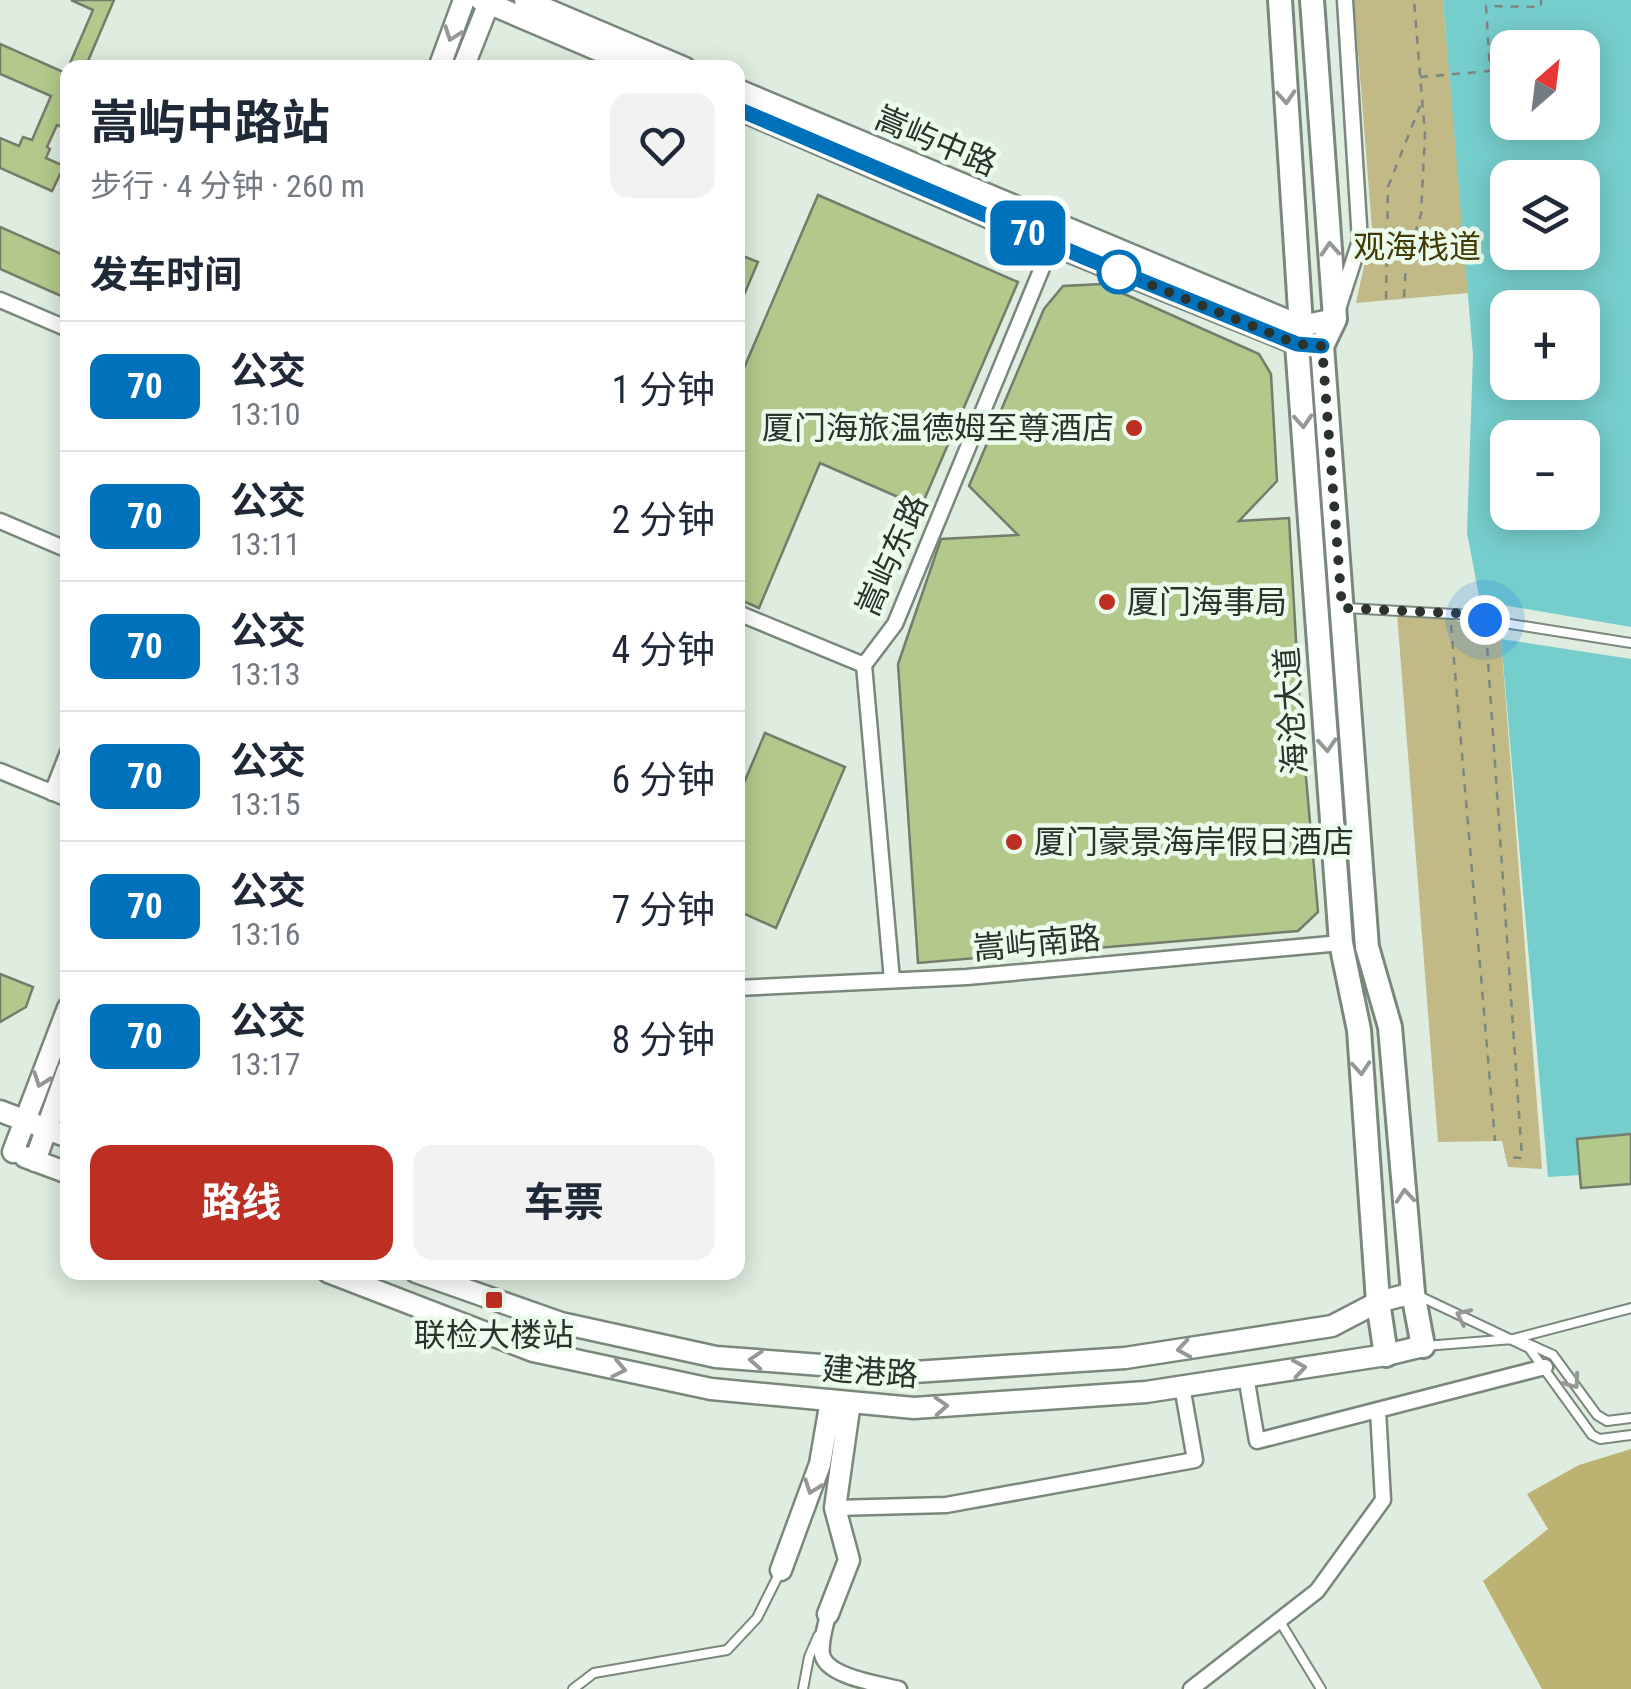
<!DOCTYPE html>
<html lang="zh">
<meta charset="utf-8">
<style>
:root{--surface:#fff;--page:#f2f2f3;--text:#1f2937;--muted:#747a83;--line:#e0e1e3;--accent:#bd2f22}
body{margin:0;font-family:"Roboto Condensed","Noto Sans SC",sans-serif;background:var(--page);color:var(--text);height:100vh;display:flex;flex-direction:column;font-size:38px;white-space:nowrap}
*{box-sizing:border-box;margin:0}
p{font-size:32px;color:var(--muted)}
.icon{flex:none;width:55px;height:55px;fill:none;stroke:currentColor;stroke-width:2;stroke-linecap:round;stroke-linejoin:round}
.map{position:relative;flex:1;overflow:hidden}
.sheet{position:absolute;left:60px;top:60px;width:685px;height:1220px;display:flex;flex-direction:column;background:var(--surface);border-radius:20px;box-shadow:0 5px 25px #0003}
.sheet>*{flex:none}
.badge{padding:0 20px;border-radius:15px;font-size:35px;line-height:65px}
.needle{width:65px;rotate:28deg}
.tools{position:absolute;left:1490px;top:30px;display:grid;gap:20px}
.tools a{display:grid;place-items:center;width:110px;height:110px;border-radius:20px;background:var(--surface);box-shadow:0 5px 25px #0003;font-size:50px}
.you{position:absolute;width:50px;height:50px;margin:-25px;border:8px solid #fff;border-radius:50%;background:#1a73e8;box-shadow:0 0 0 15px #1a73e833}
.map>.badge{position:absolute;translate:-50% -50%;box-shadow:0 0 0 5px #fff}
h2{padding:0 30px;font-size:38px;line-height:90px}
.round{display:grid;place-items:center;flex:none;width:105px;height:105px;border-radius:20px;background:var(--page)}
.overview{display:flex;align-items:center;justify-content:space-between;height:170px;padding:0 30px}
h1{font-size:48px;font-weight:700;line-height:75px}
.cta{display:flex;gap:20px;margin-top:auto;padding:20px 30px}
.cta a{flex:1;height:115px;border-radius:20px;background:var(--accent);color:#fff;font-size:40px;font-weight:700;line-height:115px;text-align:center}
.cta a+a{background:var(--page);color:var(--text)}
ul{padding:0;list-style:none}
li{display:flex;align-items:center;gap:30px;height:130px;padding:0 30px;border-top:2px solid var(--line)}
li div{flex:1}
li b{display:block;font-size:38px}
li em{font-style:normal}
li .badge{min-width:110px;font-weight:700;text-align:center}
.map>svg:first-child{display:block}
</style>
<div class="map">
<svg width="1631" height="1689" viewBox="0 0 1631 1689">
<rect width="100%" height="100%" fill="#deeddf"/>
<!-- green -->
<path fill="#c1b986" d="M1354,0h89l26,293 -113,10 16,-74z
M1397,613l48,3 56,23 41,530 -34,-2 -6,-26 -64,1z"/>
<!-- forest -->
<path fill="#bcb271" d="M1631,1449v240h-89l-59,-108 65,-52 -21,-35 52,-29z"/>
<!-- water -->
<path fill="#76cecc" fill-rule="evenodd" d="M1443,0h188v627l-151,-26 -13,-68 6,-178zM1508,48h74v74h-74zM1508,178h74v74h-74zM1508,308h74v74h-74zM1508,438h74v74h-74z
M1501,639l130,20v513l-83,5z"/>
<!-- building -->
<path fill="#b3c98b" stroke="#767c6b" stroke-width="2.5" d="M71,0h43l-29,68h-17l25,-58z
M0,44l68,30v56l-11,-5 -10,22 3,2 -4,9 18,8 -12,25 -52,-23v-30l19,8 4,-9 9,3 19,-44 -51,-22z
M818,195l200,87 -97,225 -101,-44 -61,145 -21,-9v-217z
M0,227l68,30v42l-68,-30z
M738,254l20,8 -20,47z
M1102,284l157,70 12,20 6,107 -38,40 50,-3 11,192 18,202 -20,19 -380,32 -20,-299 43,-125 77,-4 -49,-49 75,-177 19,-23z
M765,733l80,34 -69,161 -38,-17v-114z
M0,974l33,13 -7,20 -26,15z
M1631,1134v50l-50,4 -4,-49z"/>
<g fill="none" stroke-linecap="round" stroke-linejoin="round">
<!-- lane casing -->
<g stroke="#7a887b" stroke-width="12">
<path id="lane" d="M1346,608l125,7 14,5 146,23
M1417,1295l112,53 63,87 8,4 31,-4
M1522,1341l31,14 44,60 10,6 24,-3
M1425,1346l88,-7 118,-31
M1279,1620l42,69
M573,1689l21,-16 133,-23 30,-32 24,-48
M803,1689l6,-32 9,-21"/>
</g>
<!-- street casing -->
<g stroke="#7a887b" stroke-width="19">
<path id="street" d="M0,300l68,29
M1338,309l22,-68 -15,-241
M0,521l68,29
M738,613l126,52
M0,771l68,28
M52,793l16,-41
M892,980l-28,-315 31,-41 159,-385
M738,988l229,-11 374,-34
M1246,1376l11,65 288,-74
M835,1508l111,-3 249,-45 -13,-74
M828,1614c-2,11 -8,28 -6,40 4,23 58,30 77,35
M1191,1689l126,-98 66,-91 -5,-90"/>
</g>
<!-- secondary casing -->
<g stroke="#7a887b" stroke-width="25">
<path id="secondary" d="M481,0l159,68
M525,0l160,68
M439,68l25,-68
M463,68l27,-68
M738,90l563,236 34,-7
M738,109l315,136 244,99 25,2
M0,1111l68,26
M13,1152l55,-144
M25,1157l43,16
M35,1161l33,-92
M328,1272l205,79 178,38 203,19 232,-16 240,-37 37,-9
M416,1272l145,51 155,34 198,15 211,-14 207,-32 46,-24 35,-9
M781,1570l39,-106 11,-64
M828,1614l21,-54 -14,-52 15,-106"/>
</g>
<!-- primary casing -->
<g stroke="#7a887b" stroke-width="28">
<path id="primary" d="M1280,0l21,326 -4,18 44,599 18,87 19,272 8,53
M1312,0l23,319 -13,27 45,601 23,80 23,266 10,53"/>
</g>
<!-- path -->
<path stroke="#7d877e" stroke-width="2.5" stroke-dasharray="8 8" stroke-linecap="butt" d="M1420,77l70,-6 -4,-65 55,1v-7
M1404,297l2,-35 15,-48 4,-79 -11,-135
M1386,299l2,-112 32,-81
M1451,625l44,516
M1486,632l36,526 -17,-1"/>
<!-- lane -->
<use href="#lane" stroke="#fff" stroke-width="8"/>
<!-- street -->
<use href="#street" stroke="#fff" stroke-width="14"/>
<!-- secondary -->
<use href="#secondary" stroke="#fff" stroke-width="20"/>
<!-- primary -->
<use href="#primary" stroke="#fff" stroke-width="22"/>
</g>
<!-- one-way arrows -->
<defs><path id="oneway-chevron" d="M-2-3.5L2.5 0L-2 3.5" fill="none" stroke-width="1.6" stroke-linecap="round" stroke-linejoin="round" transform="scale(2.5)"/></defs>
<g stroke="#969896">
<use href="#oneway-chevron" transform="translate(452 34) rotate(110)"/>
<use href="#oneway-chevron" transform="translate(1286 97) rotate(86)"/>
<use href="#oneway-chevron" transform="translate(1330 249) rotate(-94)"/>
<use href="#oneway-chevron" transform="translate(1303 421) rotate(86)"/>
<use href="#oneway-chevron" transform="translate(1327 745) rotate(86)"/>
<use href="#oneway-chevron" transform="translate(1361 1068) rotate(86)"/>
<use href="#oneway-chevron" transform="translate(41 1080) rotate(110)"/>
<use href="#oneway-chevron" transform="translate(1405 1196) rotate(-95)"/>
<use href="#oneway-chevron" transform="translate(1463 1316) rotate(-155)"/>
<use href="#oneway-chevron" transform="translate(1184 1349) rotate(171)"/>
<use href="#oneway-chevron" transform="translate(756 1360) rotate(-176)"/>
<use href="#oneway-chevron" transform="translate(1299 1368) rotate(-9)"/>
<use href="#oneway-chevron" transform="translate(619 1369) rotate(12)"/>
<use href="#oneway-chevron" transform="translate(1573 1382) rotate(54)"/>
<use href="#oneway-chevron" transform="translate(941 1406) rotate(-4)"/>
<use href="#oneway-chevron" transform="translate(812 1487) rotate(110)"/>
</g>
<g fill="none" stroke-linecap="round" stroke-linejoin="round">
<!-- line casing -->
<g stroke="#fff" stroke-width="22">
<path id="line" d="M738,109l348,149 211,86 25,2"/>
</g>
<!-- line -->
<use href="#line" stroke="#0072bc" stroke-width="15"/>
<!-- walk -->
<path stroke="#2c322c" stroke-width="10" stroke-dasharray="0 18" d="M1119,272l178,72 25,2 20,262 129,6 14,6"/>
</g>
<!-- markers -->
<circle fill="#fff" stroke="#0072bc" stroke-width="5" cx="1119" cy="272" r="20"/>
<g fill="#bd2f22" stroke="#ebfbec" stroke-width="4">
<circle cx="1134" cy="428" r="10"/>
<circle cx="1107" cy="602" r="10"/>
<circle cx="1014" cy="842" r="10"/>
<rect x="484" y="1290" width="20" height="20" rx="5"/>
</g>
<g text-anchor="middle" dominant-baseline="central" stroke-width="9" stroke-linejoin="round" paint-order="stroke">
<!-- street labels -->
<g font-size="32" fill="#2c322c" stroke="#ebfbec">
<text transform="translate(936 141) rotate(23)">嵩屿中路</text>
<text transform="translate(892 555) rotate(-66)">嵩屿东路</text>
<text transform="translate(1291 711) rotate(-94)">海沧大道</text>
<text transform="translate(1037 943) rotate(-5)">嵩屿南路</text>
<text transform="translate(870 1372) rotate(4)">建港路</text>
</g>
<!-- park labels -->
<g font-size="32" fill="#423a04" stroke="#ebfbec">
<text x="1417" y="247">观海栈道</text>
</g>
<!-- poi labels -->
<g font-size="32" fill="#2c322c" stroke="#ebfbec" text-anchor="start">
<text x="1114" y="428" text-anchor="end">厦门海旅温德姆至尊酒店</text>
<text x="1127" y="602">厦门海事局</text>
<text x="1034" y="842">厦门豪景海岸假日酒店</text>
<text x="494" y="1335" text-anchor="middle">联检大楼站</text>
</g>
</g>
</svg>
<div class="tools">
<a><svg class="needle" viewBox="-14 -14 28 28"><path d="M0-13l5 13h-10z" fill="#e53935"/><path d="M0 13l5-13h-10z" fill="#747a83"/></svg></a>
<a><svg class="icon" aria-label="layers" viewBox="0 0 24 24"><path d="M12 4l9 5-9 5-9-5zM3 14l9 5 9-5"/></svg></a>
<a>+</a>
<a>−</a>
</div>
<div class="you" style="left:1485px;top:620px"></div>
<b class="badge" style="left:1028px;top:233px;background:#0072bc;color:#fff">70</b>
<section class="sheet">
<div class="overview"><div><h1>嵩屿中路站</h1><p>步行 · 4 分钟 · 260 m</p></div><a class="round"><svg class="icon" aria-label="heart" viewBox="0 0 24 24"><path d="M12 20l-8-8c-3-5 5-10 8-4 3-6 11-1 8 4z"/></svg></a></div>
<h2>发车时间</h2>
<ul>
<li><span class="badge" style="background:#0072bc;color:#fff">70</span><div><b>公交</b><p>13:10</p></div><em>1 分钟</em></li>
<li><span class="badge" style="background:#0072bc;color:#fff">70</span><div><b>公交</b><p>13:11</p></div><em>2 分钟</em></li>
<li><span class="badge" style="background:#0072bc;color:#fff">70</span><div><b>公交</b><p>13:13</p></div><em>4 分钟</em></li>
<li><span class="badge" style="background:#0072bc;color:#fff">70</span><div><b>公交</b><p>13:15</p></div><em>6 分钟</em></li>
<li><span class="badge" style="background:#0072bc;color:#fff">70</span><div><b>公交</b><p>13:16</p></div><em>7 分钟</em></li>
<li><span class="badge" style="background:#0072bc;color:#fff">70</span><div><b>公交</b><p>13:17</p></div><em>8 分钟</em></li>
</ul>
<div class="cta"><a>路线</a><a>车票</a></div>
</section>
</div>
